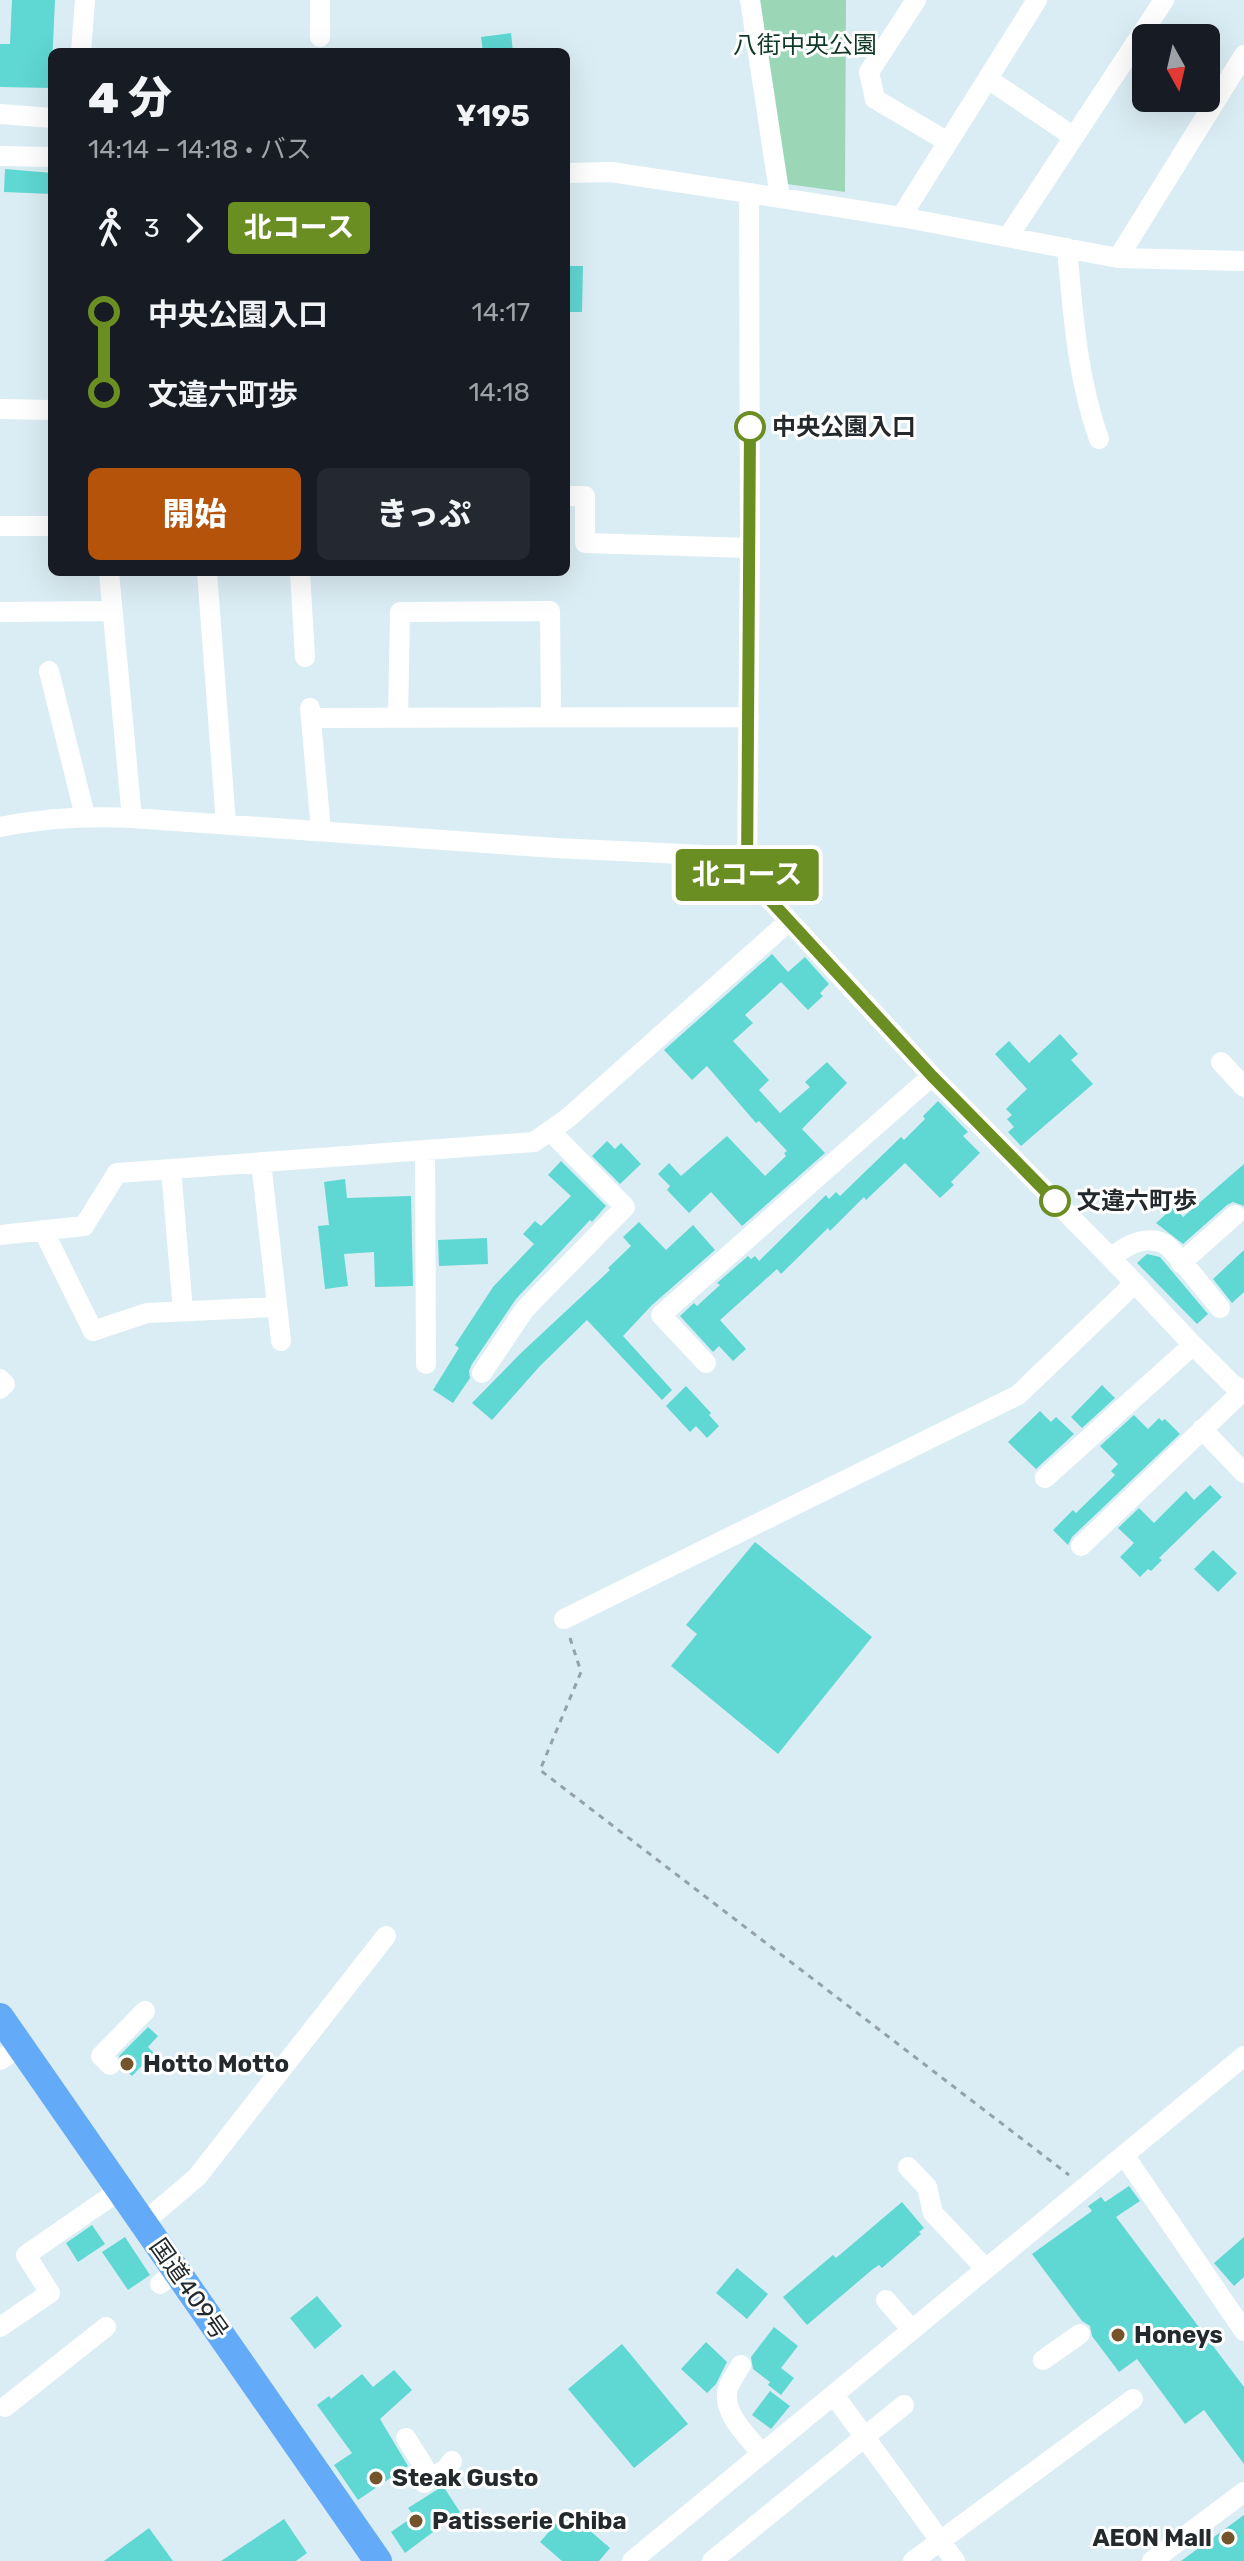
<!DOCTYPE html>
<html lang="ja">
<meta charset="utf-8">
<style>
:root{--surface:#171b24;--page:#242831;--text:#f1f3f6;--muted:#9ea1a6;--accent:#b45309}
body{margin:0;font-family:Rubik,"Noto Sans JP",sans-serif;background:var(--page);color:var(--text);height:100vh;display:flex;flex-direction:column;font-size:30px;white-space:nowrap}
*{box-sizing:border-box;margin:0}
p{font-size:26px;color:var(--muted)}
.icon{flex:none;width:44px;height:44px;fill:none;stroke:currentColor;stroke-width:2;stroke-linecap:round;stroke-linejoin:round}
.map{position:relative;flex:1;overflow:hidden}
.details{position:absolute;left:48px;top:48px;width:522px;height:528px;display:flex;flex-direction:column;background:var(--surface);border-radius:12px;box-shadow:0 8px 32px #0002}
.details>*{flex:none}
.badge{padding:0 16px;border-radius:6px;font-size:28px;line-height:52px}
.needle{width:52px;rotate:172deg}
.controls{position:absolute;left:1132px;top:24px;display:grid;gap:16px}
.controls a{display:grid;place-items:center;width:88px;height:88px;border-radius:12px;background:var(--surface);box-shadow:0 8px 32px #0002;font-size:40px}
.map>.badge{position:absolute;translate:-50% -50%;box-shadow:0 0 0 4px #fff}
.legs{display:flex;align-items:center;gap:12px;height:88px;padding:0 40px;font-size:26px}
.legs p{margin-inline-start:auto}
.overview{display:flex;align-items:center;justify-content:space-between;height:136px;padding:0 40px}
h1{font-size:44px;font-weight:800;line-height:60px}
.button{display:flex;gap:16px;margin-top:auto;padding:16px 40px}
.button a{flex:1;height:92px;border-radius:12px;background:var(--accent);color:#fff;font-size:32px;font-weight:800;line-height:92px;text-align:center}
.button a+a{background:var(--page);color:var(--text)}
ul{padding:0 40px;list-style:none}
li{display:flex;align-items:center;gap:28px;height:80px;font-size:30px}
li i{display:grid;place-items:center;width:12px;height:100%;margin:0 10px;background:currentColor}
li i::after{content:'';width:20px;height:20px;margin:-10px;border:6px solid;border-radius:50%;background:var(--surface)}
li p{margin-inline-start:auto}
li:first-child i{background:linear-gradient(#0000 50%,currentColor 0)}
li:last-child i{background:linear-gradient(currentColor 50%,#0000 0)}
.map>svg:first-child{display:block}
</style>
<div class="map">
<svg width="1244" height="2561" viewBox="0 0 1244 2561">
<rect width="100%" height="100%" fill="#dbedf4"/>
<!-- green -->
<path fill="#9bd7b7" d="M758,0h88l-1,192 -58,-8z"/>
<!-- building -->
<path fill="#5fd7d2" d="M12,0h43l-4,88 -51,-1v-43h10z
M511,33l2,19h-30l-2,-15z
M5,169l47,4v21l-48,-2z
M566,266h17l-1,46h-16z
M772,954l16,18 17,-15 24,27 -9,9 3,3 -15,14 -27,-28 -36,33 8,8 -20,18 36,39 -10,10 21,23 30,-26 -5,-5 22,-20 20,21 -45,46 23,24 -83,73 -31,-34 -22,21 -22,-23 3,-4 -12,-12 11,-11 12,13 46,-40 38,40 21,-20 -2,-3 3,-2 -28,-30 -3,2 -49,-57 -15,14 -28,-30z
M1060,1034l18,20 -7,6 22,24 -72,62 -13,-14 6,-5 -7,-8 5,-4 -6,-6 21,-20 -32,-35 14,-13 20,22z
M938,1101l30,31 -5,4 17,17 -29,29 3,3 -14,13 -35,-35 -39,37 -2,-3 -34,34 -2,-3 -47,46 -4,-5 -57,51 26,29 -13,12 -14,-15 -6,6 -33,-36 14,-13 3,3 23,-21 -3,-2 31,-27 3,3 4,-3 4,5 67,-66 3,4 7,-7 4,4 61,-59 3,3 21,-21 -2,-3z
M607,1141l8,8 6,-6 20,21 -21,20 -28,-28z
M561,1161l45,45 -14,16 -2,-2 -74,79 -44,65 -3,7 1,7 -17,25 -20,-13 26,-42 -4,-3 38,-58 41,-43 -11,-10 12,-13 6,5 30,-30 -23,-21z
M1244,1164v42l-11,-4 -6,3 -44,39 -27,-21 18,-16 9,10z
M345,1179l2,19 64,-2 2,90 -38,1 -1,-35 -30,2 4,32 -23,3 -7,-63 11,-1 -5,-43z
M639,1222l27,28 27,-25 22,25 -63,55 -29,31 49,54 -10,10 -75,-80 -47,46 -48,54 -20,-17 49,-50 89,-83 -2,-2 23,-22 -8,-9z
M487,1238l1,26 -49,2 -1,-26z
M1244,1250v42l-12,11 -19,-24z
M1147,1254l13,3 48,57 -11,10 -60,-61z
M1102,1385l13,13 -33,30 -11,-11z
M686,1386l25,27 -2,2 10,11 -12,12 -11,-12 -6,6 -24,-26z
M1040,1411l11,11 5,-5 18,17 -38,35 -28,-27z
M1134,1415l14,14 11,-11 3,3 3,-2 15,15 -108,103 -4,8 -15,-15 20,-20 3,3 39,-38 -4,-4 7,-7 -18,-18z
M1210,1485l12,12 -63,61 3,2 -11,11 -3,-2 -8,8 -20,-20 14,-14 -16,-15 21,-20 15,15 32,-32 8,9z
M755,1542l117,95 -94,117 -107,-88 26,-32 -11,-9z
M1213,1550l24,23 -19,19 -24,-23z
M148,2027l10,9 -10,11 6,6 -22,23 -9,-8 -4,-12z
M1129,2186l11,15 -24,16 128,170v77l-40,-54 -19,14 -48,-65 -18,13 -27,-36 -2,-10 -8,-5 -50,-67 60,-43 -4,-5 13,-9 4,5z
M902,2202l22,26 -5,4 2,2 -39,34 -3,-3 -6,4 -66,56 -24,-28 50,-42 3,3z
M92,2225l13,19 -27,18 -12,-19z
M125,2237l25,38 -22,15 -26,-38z
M1244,2237v40l-10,9 -20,-23z
M737,2268l31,26 -21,25 -31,-26z
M317,2296l25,30 -27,23 -25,-31z
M774,2327l24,19 -17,22 13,10 -13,17 -13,-10 2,-3 -17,-13 -2,-12z
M706,2342l21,20 -11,22 -9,9 -26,-24z
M622,2344l66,80 -54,44 -66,-79z
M394,2370l18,20 -32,29 28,47 -50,34 -24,-35 18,-12 -35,-48 12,-9 2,3 31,-25 11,13z
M770,2391l20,15 -19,23 -19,-14z
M443,2486l17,26 -55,41 -14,-21 23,-16 -6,-8z
M567,2511l43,37 -11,13h-37l-22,-19z
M1244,2515v46h-63z
M284,2519l23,34 -11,8h-75z
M149,2528l24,33h-69z"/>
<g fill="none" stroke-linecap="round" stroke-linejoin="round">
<!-- path -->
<path stroke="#94a1a7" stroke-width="3" stroke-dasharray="6 6" stroke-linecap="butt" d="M570,1638l11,34 -41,98 529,405"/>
<!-- minor -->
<path stroke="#fff" stroke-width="20" d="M750,0l30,198
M916,0l-47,72 6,27 73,43
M320,37v-37
M81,52l4,-52
M988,79l86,58
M0,114l52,4
M0,156l52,1
M566,173l45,-1 138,21 152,24 217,41 126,3
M749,193l1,355 -3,327 185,201 179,182 82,87 39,39 10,6
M901,217l136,-217
M1008,237l156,-237
M1067,248c6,65 10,129 32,191
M1118,258l126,-203
M0,409l52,1
M566,496h19v47l165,5
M0,526h52
M109,572l23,246
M207,572l19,252
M300,572l5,85
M0,612l112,-1
M49,671l36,145
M310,708l11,123
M311,718l438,-1
M398,718l2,-106 150,-1 1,106
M0,827c45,-9 87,-11 132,-9l424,30 148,7 43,20
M1221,1062l23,25
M425,1150l1,214
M261,1162l20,179
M171,1169l12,142
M43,1230l50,101 54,-18 130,-6
M0,1235l84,-9 33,-53 417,-31 34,-24 220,-196
M1111,1258c14,-12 35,-24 54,-14 9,6 45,52 55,64
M1181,1263l54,-48
M706,1363l-45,-48 271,-239
M482,1373l43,-64 100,-102 -75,-76
M0,1379l5,5 -5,5
M1202,1429l42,44
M1045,1478l148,-133
M1081,1546l163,-156
M564,1619l454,-224 117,-112
M0,2060l20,-14
M110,2065l-9,-9 44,-45
M1124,2155l120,176
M908,2167l19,20 6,26 53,56
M143,2223l54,-46 189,-241
M160,2284l16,-13
M886,2300l26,30
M0,2327l50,-34 -24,-38 94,-65
M1043,2360l37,-26
M741,2365c-4,7 -10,15 -13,23 -7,25 20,48 34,66
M834,2395l121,166
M5,2407l101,-80
M406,2438l25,40
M424,2483l22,-14 6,-8
M632,2561l612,-505
M712,2561l192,-156
M913,2561l220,-162
M1152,2561l92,-69"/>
<!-- highway -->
<path stroke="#63aaf9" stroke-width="28" d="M0,2017l378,544"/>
</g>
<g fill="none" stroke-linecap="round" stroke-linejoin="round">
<!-- line-1 casing -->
<g stroke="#fff" stroke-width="18">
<path id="line-1" d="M750,427l-3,448 185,201 123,125"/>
</g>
<!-- line-1 -->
<use href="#line-1" stroke="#6b8e23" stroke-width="12"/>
</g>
<!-- markers -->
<g fill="#fff" stroke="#6b8e23" stroke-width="4">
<circle cx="750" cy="427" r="14"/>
<circle cx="1055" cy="1201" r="14"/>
</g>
<g fill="#75542b" stroke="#fff" stroke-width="3">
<circle cx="127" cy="2064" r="8"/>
<circle cx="1118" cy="2335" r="8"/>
<circle cx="376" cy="2478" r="8"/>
<circle cx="416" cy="2521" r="8"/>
<circle cx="1228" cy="2538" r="8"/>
</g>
<g text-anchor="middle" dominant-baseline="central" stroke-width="6" stroke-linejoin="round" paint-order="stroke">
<!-- park labels -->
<g font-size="24" fill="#103826" stroke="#fff">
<text x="805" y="45">八街中央公園</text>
</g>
<!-- stop labels -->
<g font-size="24" font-weight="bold" fill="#23292c" stroke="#fff" text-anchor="start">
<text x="772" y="427">中央公園入口</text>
<text x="1077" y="1201">文違六町歩</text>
</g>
<!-- poi labels -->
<g font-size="24" font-weight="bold" fill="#23292c" stroke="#fff" text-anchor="start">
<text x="143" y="2064">Hotto Motto</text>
<text x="1134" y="2335">Honeys</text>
<text x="392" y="2478">Steak Gusto</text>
<text x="432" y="2521">Patisserie Chiba</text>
<text x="1212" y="2538" text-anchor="end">AEON Mall</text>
</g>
<!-- street labels -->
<g font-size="24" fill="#23292c" stroke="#fff">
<text transform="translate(189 2289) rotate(55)">国道409号</text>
</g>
</g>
</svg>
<div class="controls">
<a><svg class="needle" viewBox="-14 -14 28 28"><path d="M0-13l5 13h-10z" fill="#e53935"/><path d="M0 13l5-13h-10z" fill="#9ea1a6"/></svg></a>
</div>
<b class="badge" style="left:747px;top:875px;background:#6b8e23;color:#fff">北コース</b>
<section class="details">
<div class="overview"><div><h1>4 分</h1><p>14:14 – 14:18 · バス</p></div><b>¥195</b></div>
<div class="legs"><svg class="icon" aria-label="walk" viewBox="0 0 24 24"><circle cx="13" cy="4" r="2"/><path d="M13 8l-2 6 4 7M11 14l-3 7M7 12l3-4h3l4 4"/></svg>3<svg class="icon" aria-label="forward" viewBox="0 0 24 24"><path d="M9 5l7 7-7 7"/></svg><b class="badge" style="background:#6b8e23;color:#fff">北コース</b></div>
<ul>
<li><i style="color:#6b8e23"></i><b>中央公園入口</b><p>14:17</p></li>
<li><i style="color:#6b8e23"></i><b>文違六町歩</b><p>14:18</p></li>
</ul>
<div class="button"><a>開始</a><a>きっぷ</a></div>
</section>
</div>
